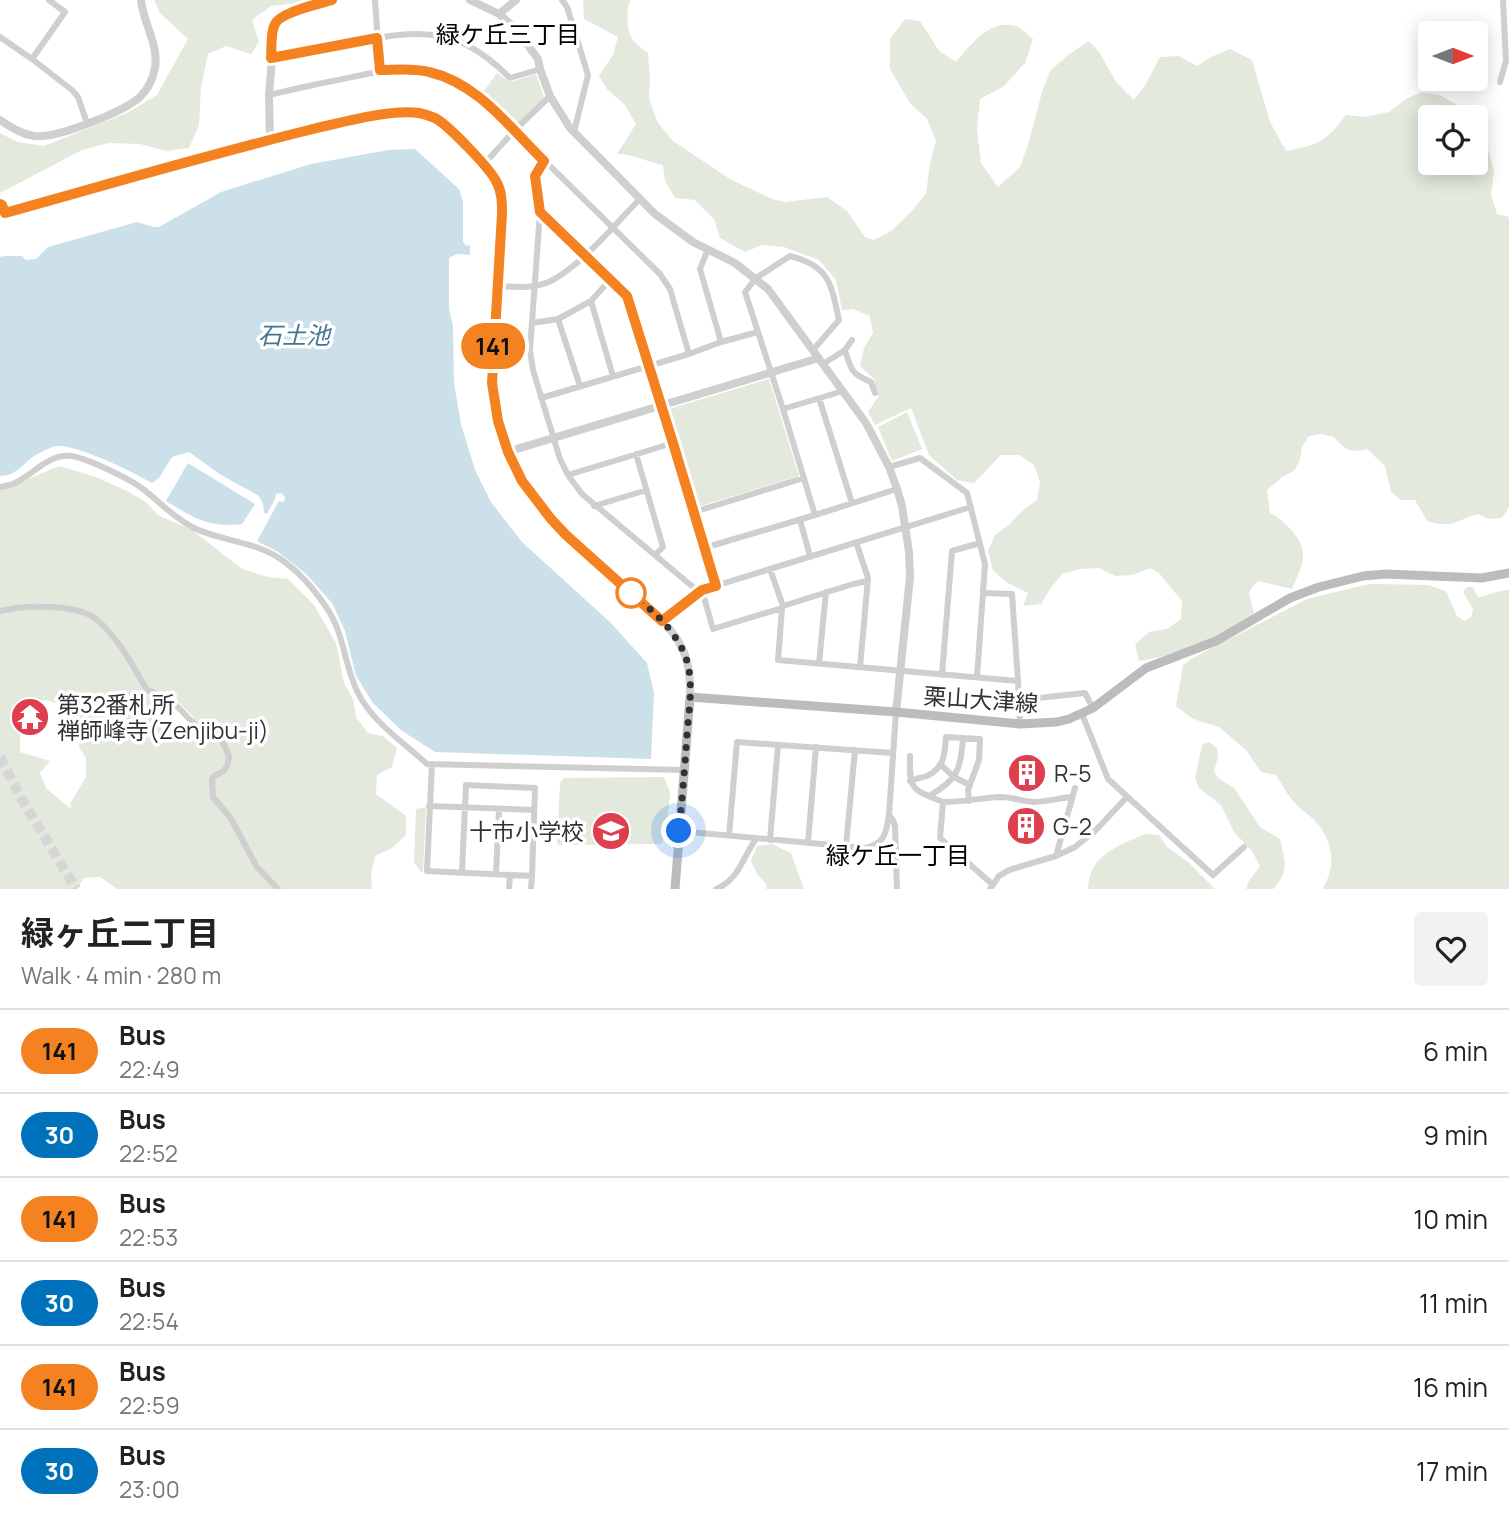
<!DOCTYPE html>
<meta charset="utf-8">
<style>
:root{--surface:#fff;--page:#f2f2f2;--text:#222;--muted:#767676;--line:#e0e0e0}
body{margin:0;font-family:Manrope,"Noto Sans JP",sans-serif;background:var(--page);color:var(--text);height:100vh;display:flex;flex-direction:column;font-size:26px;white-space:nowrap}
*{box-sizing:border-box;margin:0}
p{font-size:23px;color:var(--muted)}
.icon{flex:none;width:38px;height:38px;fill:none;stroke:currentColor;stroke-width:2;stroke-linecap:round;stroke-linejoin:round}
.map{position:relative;height:889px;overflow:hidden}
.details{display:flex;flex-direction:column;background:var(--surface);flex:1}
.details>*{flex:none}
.badge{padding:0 14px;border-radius:23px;font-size:24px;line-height:46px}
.needle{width:46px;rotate:90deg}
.fabs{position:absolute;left:1418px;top:21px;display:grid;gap:14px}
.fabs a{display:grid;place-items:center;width:70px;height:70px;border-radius:7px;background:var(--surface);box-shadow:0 4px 18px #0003;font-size:35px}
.you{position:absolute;width:35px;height:35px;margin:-18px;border:5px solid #fff;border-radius:50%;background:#1a73e8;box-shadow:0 0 0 10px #1a73e833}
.map>.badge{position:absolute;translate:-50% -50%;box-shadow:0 0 0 4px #fff}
.round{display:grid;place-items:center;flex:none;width:74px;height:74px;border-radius:7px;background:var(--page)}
.overview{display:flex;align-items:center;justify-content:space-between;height:119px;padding:0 21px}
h1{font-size:33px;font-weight:700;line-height:52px}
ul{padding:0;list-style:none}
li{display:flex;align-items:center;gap:21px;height:84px;padding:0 21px;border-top:2px solid var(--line)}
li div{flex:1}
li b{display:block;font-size:26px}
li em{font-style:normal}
li .badge{min-width:77px;font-weight:700;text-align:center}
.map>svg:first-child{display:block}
</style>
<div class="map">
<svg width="1509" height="889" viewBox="0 0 1509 889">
<rect width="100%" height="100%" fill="#fff"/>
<!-- green -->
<path fill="#e3e9dc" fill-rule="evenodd" d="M154,0h170l-53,6 -19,14 7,22 -8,12 -25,-8 -18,8 -7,33 -2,38 -10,23 -23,3 -26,-7 -32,-1 -26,7 -82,43v-60l17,9 27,4 83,-33 30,-18 31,-56 -28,-26z
M583,0h47c-4,12 -4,31 4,41 3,5 10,8 14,12l2,26 -1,20 9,24 15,18 57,38 42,20 13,3 42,-5 20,14 18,26 9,3 17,-9 20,-19 15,-18 4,-31 6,-22 -9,-22 -17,-16 -20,-34v-30l15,-20 15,2 19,30 17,11c14,-16 33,-43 59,-36 6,1 13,9 18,13l-8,24 -21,23 -24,13 -3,30 4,34 17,24 22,-20 8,-22 14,-53 8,-21 18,-16 21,-14 11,12 16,29 18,18 12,-16 14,-27 19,-1 18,10 14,-9 19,-8 22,11 18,62 16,29c32,-6 40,-9 60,-36l19,2 24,-5 17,-13 15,-7 19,3 29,17 2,5h-41v46h45v-36l4,9 9,13 6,23 -3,23 6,19 12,3v290l-7,11 -13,1 -11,-5c-25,7 -23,15 -51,7l-12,-21h-14l-10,-8 -6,-26 -18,-17c-17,4 -22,1 -33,-12l-12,-3 -13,2 -7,11 -2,13 -6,11 -12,6 -15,13 3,23c10,5 15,10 22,18 19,22 10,34 0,58l-33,-8 -7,6 -3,6 5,20c-26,16 -52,32 -82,41 -11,3 -22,5 -33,7l-4,-17 14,-12 18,-3 14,-10 1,-18 -23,-28 -9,-5 -17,7 -18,1 -16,-8 -19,1 -18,5 -12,15 -9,15 -18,2 5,-13 -22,-11 -13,-12 -5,-19 7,-16 15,-11 12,-13 15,-11 3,-18 -6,-17 -15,-10h-18l-27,28 -17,-3 -28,-25 -18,-47 -36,17 -7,-13 10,-15 -4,-18 -14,-13 4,-18 9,-15 -3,-17 -17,-7 -11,1 -6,-30 -17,-20 -35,-13 -22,-2 -17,7 -25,-14 -6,-19 -19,-19 -20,-2 -10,-17 -2,-16c-16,-3 -29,-11 -46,-11l19,-30 -11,-19 -18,-16 -8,-13 14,-21 5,-18 -34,-18z
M497,73l13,9 26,-8 8,23 -30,31 -33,-33z
M769,379l30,97 -102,31 -28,-98z
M907,412l15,37 -30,12 -14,-34z
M59,466l37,11 33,15 17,10 12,13 34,15 50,39 26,8 20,2 26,26 22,38 8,40 9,16 3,18 12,16 15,3 14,12 -5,19 -15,8 -1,19 30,22v19l-14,13 -17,8 -4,19 1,14h-255l-17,-12 -16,1 -7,11h-77v-400l9,-2zM167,690l27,28 -13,17 -30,-24zM46,700l18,5 11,9 6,15 -2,18 7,11v19l-16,27 1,5 -25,-21 -6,-15 10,-12 -30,-9v-20l-4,-22 12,-7z
M1372,584l56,1 18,6 11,25 8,5 6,-4 2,-8 -10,-17 4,-5h6l5,10c11,-1 19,-7 31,-7v299h-187c15,-22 11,-48 -6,-67 -6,-7 -15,-12 -21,-19 -8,-8 -13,-19 -19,-28l-15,-3 -15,-22 -27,-23 -26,-8 -17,-13 7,-41 8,-6 116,-60c22,-5 42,-11 65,-15z
M1209,742l8,6 1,9 -4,14 4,7 16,10 26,39 20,12c5,23 10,32 -7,50h-27l3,-8 11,-15 -8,-15 -18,-19 -13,-27 -22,-17 -4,-10 7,-33z
M664,777l6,15 -4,47 -3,1 -2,4 -102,1 -2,-2 3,-58 1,-4 3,-3z
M426,807l-3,65 -3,-1 -6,-9 2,-53z
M1145,834l14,1 8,12 21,15 27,27h-127c1,-34 30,-43 57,-55z
M772,844l19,9 13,36h-38l1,-4 -10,-11 -6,-13 6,-15z"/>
<!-- water -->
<path fill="#cce0ea" d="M415,149l44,40 4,13v39l3,5 4,-1v10l-13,-1 -8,4v51l4,17 1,57 7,41 14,46 16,32 31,40 89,81 36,40 7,30 -3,66 -216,-7 -33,-21 -29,-28 -17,-27 -11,-45 -13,-28 -26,-29 -28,-22 -21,-11 22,-40 5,1 1,-5 -4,-4 -5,1 -1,5 -8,15 -3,-1 -1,-9 -4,-8 -38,-21 -32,-23 -17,5 -13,21 -7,5c-19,-11 -75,-39 -96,-37 -5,1 -15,6 -20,9 -14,8 -17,20 -36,21v-219l4,-1h18l4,4 10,-1 12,-12 89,-25 17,5h5l62,-35 90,-28 77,-14z
M188,463l67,41 -13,20c-34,4 -48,-6 -76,-23z"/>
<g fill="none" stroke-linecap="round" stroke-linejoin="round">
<!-- primary-tunnel -->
<path stroke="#d6d6d6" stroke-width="10" stroke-dasharray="10 5" stroke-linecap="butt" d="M0,757l21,41 55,91"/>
<!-- minor -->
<path stroke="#cfcfcf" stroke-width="6" d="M375,0l5,70
M562,0l5,7 21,68 -14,57
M0,37l32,22 33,-47 -16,-12
M271,58c23,-4 46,-9 69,-13 41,-8 88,-20 127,0 17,9 30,20 43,33l30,-9
M32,59l40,31 6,7 9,26
M1500,82l6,-21 -3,-61
M269,95c21,-5 43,-10 64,-14 37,-8 75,-18 112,-4 17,6 32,19 45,30l170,167 10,15 19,65
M544,161l-9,15 5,36 -10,138 3,20 27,89 8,16 14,19 117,98
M484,164l30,-33 36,-35
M0,204l2,1 3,8
M540,212l87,84 46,147 43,143
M708,249l-8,20 21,73
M497,286c18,1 37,3 54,-5 32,-17 63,-56 89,-82
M591,301l22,75
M558,319l22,67
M532,323l26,-4 33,-18 19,-21
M813,350l26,-30c-8,-36 -9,-54 -49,-64l-34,22 -11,14 38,117 32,106
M845,350c6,21 7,24 26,32l4,11
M823,364l22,-14 7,-10
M541,398l148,-44 32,-12 37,-10
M819,398l33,105
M783,409l60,-18
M636,454l27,93 -8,8
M889,467l31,-9 47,35 18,71 -8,113
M568,475l105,-32
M0,487c5,-1 11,-2 15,-4 19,-9 33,-29 56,-27 16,2 59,23 72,33 18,14 31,29 51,39 27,13 59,13 85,30 18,12 35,31 47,49 18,25 18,57 31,84 14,30 46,51 70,73l258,6
M594,506l53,-16
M694,512l110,-34
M800,520l10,36
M856,542l12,36 -8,89
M704,548l111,-33 82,-26
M770,569l13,37
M702,590l11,39 69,-21 -4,52 240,21 2,43
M983,593l29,1 6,87
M782,608l1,-2 70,-22 15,-3
M0,611c16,-4 32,-5 49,-4 15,1 34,2 47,12 22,18 37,47 51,71l22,8 29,30 11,-2 9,6 11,24 -1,7 -4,8 -10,5 -2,3 1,18 17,20 27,50 21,22
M662,621l40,-31 269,-83
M819,664l7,-72
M942,675l10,-124 28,-8
M1019,700l66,-7 8,15
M1082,714l26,65 105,96 31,-28
M910,756c-1,35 2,33 33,46
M432,764l-5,107 105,5 3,-88 -69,-3 -4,87
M941,765l13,12 16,8
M910,781c6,-3 11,-3 17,-5 17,-8 18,-22 19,-39l34,2 -1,21 -11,30 1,11
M929,796c28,-16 32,-26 34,-58
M429,806l105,4
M889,815l4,5 2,6 2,63
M679,831l186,17c20,-4 21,-15 24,-33l7,-103
M729,836l8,-94 156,11
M770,840l8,-95
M808,843l8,-96
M846,846l9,-96
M1056,856l19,-68
M496,874l3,-65
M992,884l-52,-46 3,-36c19,0 38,-4 57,-5 11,0 22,4 33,5 13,0 26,-4 39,-5
M509,889l1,-14
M531,889l1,-13
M716,889c23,-9 26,-31 40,-50
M990,889l9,-13 10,-6 47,-14 19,-9 20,-16 32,-34"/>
<!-- tertiary -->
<path stroke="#cfcfcf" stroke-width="8" d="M470,0l29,14 17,15 22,30 2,10 10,27 20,32 85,86 38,28 42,21 33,26 98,134 23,44 8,22 5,17 7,46 1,25 -14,135
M499,14l17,-14
M0,120c11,7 21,14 34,16 22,3 89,-24 106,-39 7,-7 13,-18 15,-29 4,-24 -12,-45 -14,-68
M270,140l-1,-45 6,-72c13,-14 39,-18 57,-23
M0,215l286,-79 82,-19 42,-5 17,3 16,8 41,41 13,17 3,9 2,24c-2,25 -3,50 -5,75 -6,60 -10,116 15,173 23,53 75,91 118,129 21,19 45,37 55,64 5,14 5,28 5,42
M507,452l312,-94"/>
<!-- secondary -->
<path stroke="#bcbcbc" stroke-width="9" d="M675,889l15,-192 206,15 124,12 37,-2 12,-3 24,-11 53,-40 70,-27 74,-43 29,-11 44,-11 23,-2 96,4 27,-5"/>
</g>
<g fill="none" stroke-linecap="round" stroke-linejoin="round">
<!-- line casing -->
<g stroke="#fff" stroke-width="16">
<path id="line" d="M0,204l2,1 3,8c101,-28 202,-58 304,-83 30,-7 80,-21 110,-17 5,1 11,3 16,5 13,7 56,51 62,65 5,9 5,20 5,31l-10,169 6,38 10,31 14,29 29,38 15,16 96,86 40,-31 14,-4 -43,-143 -46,-147 -87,-84 -5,-36 9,-15c-34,-33 -66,-78 -115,-89 -16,-4 -33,-2 -49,-2l-3,-32 -106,20c1,-10 -1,-25 4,-34 5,-12 44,-20 57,-24"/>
</g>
<!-- line -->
<use href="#line" stroke="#f58220" stroke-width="10"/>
<!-- walk -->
<path stroke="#323232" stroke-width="7" stroke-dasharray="0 12.6" d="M631,593c21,17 42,35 53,60 11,25 5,55 3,81 -2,32 -5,65 -8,97"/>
</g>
<!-- icons -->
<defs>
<g id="temple-disc" transform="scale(2.0125)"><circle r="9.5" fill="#de3f4f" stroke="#fff"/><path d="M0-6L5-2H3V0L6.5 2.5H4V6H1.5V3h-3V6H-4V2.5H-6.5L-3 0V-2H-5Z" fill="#fff"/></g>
<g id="building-disc" transform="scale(2.0125)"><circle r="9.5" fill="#de3f4f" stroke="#fff"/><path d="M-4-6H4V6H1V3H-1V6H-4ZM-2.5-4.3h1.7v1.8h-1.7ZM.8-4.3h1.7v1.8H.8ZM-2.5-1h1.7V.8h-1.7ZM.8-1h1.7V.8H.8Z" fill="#fff"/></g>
<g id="school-disc" transform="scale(2.0125)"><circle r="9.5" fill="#de3f4f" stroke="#fff"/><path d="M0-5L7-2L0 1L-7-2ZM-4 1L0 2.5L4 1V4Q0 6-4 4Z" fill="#fff"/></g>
</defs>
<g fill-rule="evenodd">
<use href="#temple-disc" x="30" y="717"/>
<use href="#building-disc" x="1027" y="773"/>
<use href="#building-disc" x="1026" y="826"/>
<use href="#school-disc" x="611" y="831"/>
</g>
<!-- markers -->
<circle fill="#fff" stroke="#f58220" stroke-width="3.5" cx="631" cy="593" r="14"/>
<g text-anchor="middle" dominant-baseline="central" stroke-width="7" stroke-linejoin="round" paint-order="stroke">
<!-- street labels -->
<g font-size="23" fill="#323232" stroke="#fff">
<text transform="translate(981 699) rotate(4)">栗山大津線</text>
</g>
<!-- poi labels -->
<g font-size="23" fill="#323232" stroke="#fff" text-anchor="start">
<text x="57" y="704">第32番札所<tspan x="57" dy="26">禅師峰寺(Zenjibu-ji)</tspan></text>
<text x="1054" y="773">R-5</text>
<text x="1053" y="826">G-2</text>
<text x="584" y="831" text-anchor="end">十市小学校</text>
</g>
<!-- neighbourhood labels -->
<g font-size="24" fill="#000" stroke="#fff">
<text x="508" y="33">緑ケ丘三丁目</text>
<text x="898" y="854">緑ケ丘一丁目</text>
</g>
<!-- water labels -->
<g font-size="24" font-style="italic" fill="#427592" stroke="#fff">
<text x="294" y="334">石土池</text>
</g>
</g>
</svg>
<div class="fabs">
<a><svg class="needle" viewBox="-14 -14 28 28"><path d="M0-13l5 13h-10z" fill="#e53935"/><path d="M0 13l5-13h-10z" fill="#767676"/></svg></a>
<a><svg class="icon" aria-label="locate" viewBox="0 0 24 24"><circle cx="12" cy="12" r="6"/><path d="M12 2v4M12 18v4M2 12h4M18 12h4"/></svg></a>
</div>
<div class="you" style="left:679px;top:831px"></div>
<b class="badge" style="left:493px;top:346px;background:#f58220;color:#111">141</b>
</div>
<section class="details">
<div class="overview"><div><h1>緑ヶ丘二丁目</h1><p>Walk · 4 min · 280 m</p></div><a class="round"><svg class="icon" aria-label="heart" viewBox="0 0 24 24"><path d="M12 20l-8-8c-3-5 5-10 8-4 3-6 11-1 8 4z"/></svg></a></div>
<ul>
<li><span class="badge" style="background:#f58220;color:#111">141</span><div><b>Bus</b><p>22:49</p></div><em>6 min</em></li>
<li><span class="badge" style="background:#0072bc;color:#fff">30</span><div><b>Bus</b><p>22:52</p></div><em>9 min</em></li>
<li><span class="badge" style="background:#f58220;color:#111">141</span><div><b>Bus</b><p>22:53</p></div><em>10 min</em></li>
<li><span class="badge" style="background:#0072bc;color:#fff">30</span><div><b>Bus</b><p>22:54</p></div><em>11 min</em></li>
<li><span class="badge" style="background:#f58220;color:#111">141</span><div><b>Bus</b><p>22:59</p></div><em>16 min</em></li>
<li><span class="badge" style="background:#0072bc;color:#fff">30</span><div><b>Bus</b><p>23:00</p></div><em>17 min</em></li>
</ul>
</section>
